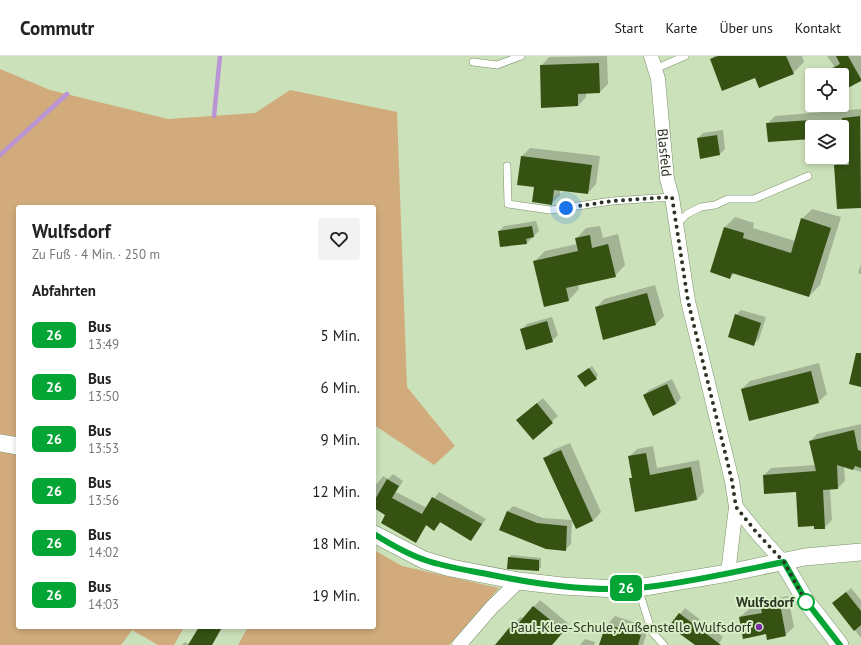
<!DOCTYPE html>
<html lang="de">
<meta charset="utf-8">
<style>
:root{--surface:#fff;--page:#f2f2f2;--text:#222;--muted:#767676;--line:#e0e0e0}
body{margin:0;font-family:"PT Sans",sans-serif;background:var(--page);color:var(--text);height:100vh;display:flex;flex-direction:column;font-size:15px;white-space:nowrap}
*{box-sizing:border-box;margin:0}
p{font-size:13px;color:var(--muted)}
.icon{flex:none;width:22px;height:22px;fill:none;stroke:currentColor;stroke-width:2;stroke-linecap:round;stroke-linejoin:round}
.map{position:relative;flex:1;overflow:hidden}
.panel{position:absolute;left:16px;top:149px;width:360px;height:424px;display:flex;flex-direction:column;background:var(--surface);border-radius:4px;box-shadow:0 2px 6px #0003}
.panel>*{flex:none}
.badge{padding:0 8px;border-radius:6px;font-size:14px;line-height:26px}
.tools{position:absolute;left:805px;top:12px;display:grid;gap:8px}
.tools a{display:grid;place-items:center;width:44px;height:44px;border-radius:4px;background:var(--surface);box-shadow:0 2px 6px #0003;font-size:20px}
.you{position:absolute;width:20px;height:20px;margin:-10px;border:3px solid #fff;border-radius:50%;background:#1a73e8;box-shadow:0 0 0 6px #1a73e833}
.map>.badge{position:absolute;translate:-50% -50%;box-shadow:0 0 0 2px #fff}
h2{padding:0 16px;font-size:15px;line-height:36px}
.round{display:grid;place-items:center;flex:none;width:42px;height:42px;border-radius:4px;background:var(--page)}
.summary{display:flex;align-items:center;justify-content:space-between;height:68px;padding:0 16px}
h1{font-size:19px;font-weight:700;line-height:30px}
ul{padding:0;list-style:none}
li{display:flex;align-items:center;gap:12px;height:52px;padding:0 16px}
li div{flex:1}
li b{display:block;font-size:15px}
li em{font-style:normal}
li .badge{min-width:44px;font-weight:700;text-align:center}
header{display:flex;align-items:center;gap:24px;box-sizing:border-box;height:56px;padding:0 20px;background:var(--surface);border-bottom:1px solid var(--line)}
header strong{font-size:19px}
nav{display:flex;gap:22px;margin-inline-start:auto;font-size:14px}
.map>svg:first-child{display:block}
</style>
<header>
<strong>Commutr</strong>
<nav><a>Start</a><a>Karte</a><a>Über uns</a><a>Kontakt</a></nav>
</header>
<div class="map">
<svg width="861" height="589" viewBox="0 0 861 589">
<rect width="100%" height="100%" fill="#cbe1ba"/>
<!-- green -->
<path fill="#d1ab7c" d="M0,13l50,21 118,29 87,-6 35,-23 107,22 10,275 48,59 -21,19 -60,-40v-218h-356v420h166l-10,18h-16l-26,-15 -11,15h-121z
M374,494l28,16 97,22 -50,57h-211l10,-18h126z"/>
<!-- shadow -->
<path fill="#0003" d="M607,0l1,28 -8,8 -14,1v4l-8,9 -37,-40 8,-9z
M714,0h88l2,6 -11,11 -37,4 -45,-17z
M827,0h34v23l-19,11v-15h-14l-1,-3 7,-6z
M861,53v98l-23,1 -3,-42 8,-8h6l-2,-23h-5v-8h-30v11l-45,-14 8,-8z
M723,74l2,19 -5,5 -22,-16 5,-5z
M530,92l70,8 -4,28 -8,9 -28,-4v6l-9,9 -16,-18 -17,-2 4,-28z
M812,153l29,8 -21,68 -11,11 -74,-23 -5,4 -5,-50 10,-10 19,6 -1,5 42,13 7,-22z
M536,165l3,10 -12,12 -28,-12 5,-5z
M600,170l3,12 15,-4 7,31 -10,11 -37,8 1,5 -10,11 -35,-38 11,-11 32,-7 -1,-5 10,-11z
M861,208v10l-3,-1z
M655,229l9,31 -8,8 -60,-16 8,-9z
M741,254l25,7 -7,22 -5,5 -18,-29z
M552,261l6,18 -6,6 -31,-11 6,-6z
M819,307l8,31 -9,8 -76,-13 8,-8z
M592,310l6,9 -2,3 -15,-4z
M672,323l9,19 -5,6 -23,11 -9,-20 5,-5z
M543,342l15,18 -25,23 -10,-24z
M861,368v48l-17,-6 1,15 -7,7 -8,1 2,31 -8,8 -9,-3 -19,-34 -32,-16 7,-7 45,-3 -6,-24 7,-7z
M570,387l31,69 -8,9 -48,-62 8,-9z
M653,390l4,22 42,-8 5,32 -7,8 -67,-21 3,-3 -4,-19 8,-8z
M393,418l10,7 -7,11 31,16 12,-16 47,27 -15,21 -30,-18 -7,7 -7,-4 -11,16 -29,-26 -13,-8v-23l2,1 7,-9 5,3z
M513,450l30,12 29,2 -1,24 -6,6 -64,-21 7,-18z
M511,499l30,3v9l-3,3 -29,-12z
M851,532l10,12v38l-27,-35z
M788,540l6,31 -9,8 -18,-2 -27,-16 9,-8 15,-3 7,-6z
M540,544l29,24 -15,19 -2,2h-55l17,-22 7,-6 2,2z
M685,552l38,29 -5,8h-22l-16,-31z
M615,560l34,11 -6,18h-43l7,-20z
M200,571h23l-11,18h-4z
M585,583l10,3 -1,3h-14z
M185,586l5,3h-8z"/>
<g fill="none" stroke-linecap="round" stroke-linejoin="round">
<!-- stream -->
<path stroke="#ba95d3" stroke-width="4.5" d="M214,60l6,-60
M0,99l67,-61"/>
</g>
<!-- building -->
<path fill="#355213" d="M718,0h68l8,18 -35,14 -4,-10 -33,13 -12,-32z
M836,0h12l13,23v2l-19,10v-16h-21l19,-11z
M599,7l1,30 -22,1v12l-37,2 -1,-43z
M860,60l1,92 -24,1 -3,-44h15l-3,-29h-4v-18z
M812,64v19l-44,3 -2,-19z
M717,79l3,20 -20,4 -3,-21z
M521,100l71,9 -4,29 -34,-4 -2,15 -20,-3 2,-15 -17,-2z
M801,162l30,10 -22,69 -77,-24 -2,6 -20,-7 14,-45 20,6 -1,5 48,15z
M532,170l2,11 -8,2 1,5 -27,3 -2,-16z
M590,179l2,13 16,-4 8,33 -50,11 3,13 -25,6 -11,-46 45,-10 -3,-13z
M647,237l9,32 -53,15 -8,-33z
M735,258l26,9 -7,23 -26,-9z
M547,265l6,21 -27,8 -6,-21z
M856,297h5v34l-12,-3z
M589,312l8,11 -12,8 -8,-11z
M811,315l8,32 -70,18 -8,-32z
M667,328l9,20 -23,12 -10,-21z
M537,347l16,20 -20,17 -17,-20z
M854,374l4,20 3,1v17l-6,-2 -2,4 -16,-5 1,24 -15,1 2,39h-11v-3l-16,1 -2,-35 -32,2 -1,-19 53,-4 -7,-30z
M561,394l32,71 -17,8 -33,-71z
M646,397l4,22 41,-8 6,33 -62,12 -6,-34h3l-4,-22z
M387,423l12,7 -7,12 30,16 10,-17 50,27 -11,17 -31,-19 -6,9 -8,-6 -10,18 -35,-20 4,-8 -11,-7v-7z
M507,455l30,12 30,3 -1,25 -20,-2 -47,-19z
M508,501l31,3v11l-32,-2z
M846,536l15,19v14l-7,6 -22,-28z
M780,548l6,32 -19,4 -1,-6 -23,5 -4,-22 23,-4 -1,-5z
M533,550l31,25 -12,14h-57l19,-23 3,3z
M679,557l42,32h-26l-26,-19z
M606,568l35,11 -3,10h-39z
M199,571h23l-10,18h-24z"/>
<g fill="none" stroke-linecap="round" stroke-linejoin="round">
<!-- service casing -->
<g stroke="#7d916c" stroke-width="8">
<path id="service" d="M473,6l24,3 24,-9
M655,13l30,-13
M507,110l1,38 42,6 62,-9 60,-4
M676,169l11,-11 14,-7 14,-2 13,-6h26l54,-23
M638,532l14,44 12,13"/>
</g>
<!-- minor casing -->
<g stroke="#7d916c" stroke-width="15">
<g id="minor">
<path id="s1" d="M651,0l7,23 9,100 5,18 16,104 44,180 4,26 -8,66"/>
<path d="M736,451l21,26 26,29"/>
<path d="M459,589l33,-38 27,-26"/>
</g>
</g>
<!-- tertiary casing -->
<g stroke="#7d916c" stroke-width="18">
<path id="tertiary" d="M0,387l18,3
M374,478l50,26 27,8 68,13 43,5 54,3 22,-1 90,-15 77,-16 56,-5
M783,506l23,39 34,44"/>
</g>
<!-- service -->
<use href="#service" stroke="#fff" stroke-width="7"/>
<!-- minor -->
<use href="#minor" stroke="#fff" stroke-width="14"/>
<!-- tertiary -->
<use href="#tertiary" stroke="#fff" stroke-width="17"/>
</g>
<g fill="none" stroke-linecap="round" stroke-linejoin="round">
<!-- line casing -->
<g stroke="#fff" stroke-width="9">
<path id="line" d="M374,478c16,10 33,20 51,26 20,7 41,10 62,14 49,10 101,18 151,14 47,-4 99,-17 146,-26l22,39 34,44"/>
</g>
<!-- line -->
<use href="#line" stroke="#04a535" stroke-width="6"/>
<!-- walk -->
<path stroke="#2c3425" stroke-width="4" stroke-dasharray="0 7.2" d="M566,152l46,-7 60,-4 16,104 44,180 4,26 21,26 27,29 22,40"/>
</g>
<!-- markers -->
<circle fill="#fff" stroke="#04a535" stroke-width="2" cx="806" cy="546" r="8"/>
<circle fill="#7a30a2" stroke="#d8eec6" stroke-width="1.5" cx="759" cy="571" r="4"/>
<g text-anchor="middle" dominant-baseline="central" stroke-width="4" stroke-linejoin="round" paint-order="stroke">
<!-- street labels -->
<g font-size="14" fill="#2c3425" stroke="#d8eec6">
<text stroke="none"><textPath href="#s1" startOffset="98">Blasfeld</textPath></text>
</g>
<!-- stop labels -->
<g font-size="14" font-weight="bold" fill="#2c3425" stroke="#d8eec6" text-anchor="end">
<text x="794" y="546">Wulfsdorf</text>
</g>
<!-- poi labels -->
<g font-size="14" fill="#2c3425" stroke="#d8eec6" text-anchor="end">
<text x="751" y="571">Paul-Klee-Schule, Außenstelle Wulfsdorf</text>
</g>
</g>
</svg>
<div class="tools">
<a><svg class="icon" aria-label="locate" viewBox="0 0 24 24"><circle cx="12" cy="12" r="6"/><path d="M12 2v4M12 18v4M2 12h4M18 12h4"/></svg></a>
<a><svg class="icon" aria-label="layers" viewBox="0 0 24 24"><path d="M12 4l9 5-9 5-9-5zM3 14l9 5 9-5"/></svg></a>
</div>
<div class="you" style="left:566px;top:152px"></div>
<b class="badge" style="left:626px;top:532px;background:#04a535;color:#fff">26</b>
<section class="panel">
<div class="summary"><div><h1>Wulfsdorf</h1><p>Zu Fuß · 4 Min. · 250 m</p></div><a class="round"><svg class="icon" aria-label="heart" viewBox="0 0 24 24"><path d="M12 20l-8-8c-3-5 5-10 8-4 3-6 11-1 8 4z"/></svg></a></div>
<h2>Abfahrten</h2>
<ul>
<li><span class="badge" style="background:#04a535;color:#fff">26</span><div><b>Bus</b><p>13:49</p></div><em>5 Min.</em></li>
<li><span class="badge" style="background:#04a535;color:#fff">26</span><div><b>Bus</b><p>13:50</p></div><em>6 Min.</em></li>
<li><span class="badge" style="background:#04a535;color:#fff">26</span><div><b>Bus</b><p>13:53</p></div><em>9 Min.</em></li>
<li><span class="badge" style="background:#04a535;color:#fff">26</span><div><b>Bus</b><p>13:56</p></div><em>12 Min.</em></li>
<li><span class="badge" style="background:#04a535;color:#fff">26</span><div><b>Bus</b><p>14:02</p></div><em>18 Min.</em></li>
<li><span class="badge" style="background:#04a535;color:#fff">26</span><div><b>Bus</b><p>14:03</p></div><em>19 Min.</em></li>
</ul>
</section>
</div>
